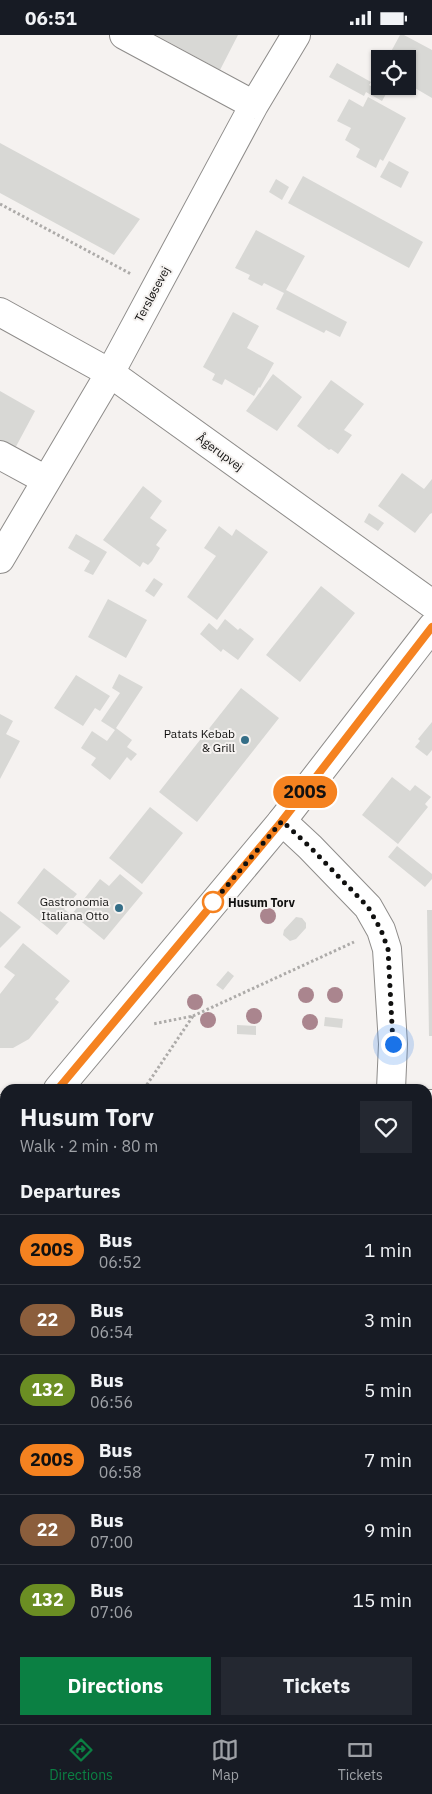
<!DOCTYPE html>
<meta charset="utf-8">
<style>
:root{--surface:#171b24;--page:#242831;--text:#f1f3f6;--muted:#9ea1a6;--line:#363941;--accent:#0b8043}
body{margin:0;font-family:"IBM Plex Sans",sans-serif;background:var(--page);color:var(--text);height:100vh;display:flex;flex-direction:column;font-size:19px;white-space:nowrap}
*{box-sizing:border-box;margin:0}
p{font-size:16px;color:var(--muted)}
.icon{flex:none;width:28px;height:28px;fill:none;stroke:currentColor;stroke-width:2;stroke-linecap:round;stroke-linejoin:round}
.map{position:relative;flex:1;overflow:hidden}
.details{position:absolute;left:0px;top:1049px;width:432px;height:641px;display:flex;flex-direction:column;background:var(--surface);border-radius:15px 15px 0 0;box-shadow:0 1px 4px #0004}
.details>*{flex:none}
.badge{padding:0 10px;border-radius:16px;font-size:18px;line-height:32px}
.fabs{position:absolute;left:371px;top:15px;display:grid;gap:10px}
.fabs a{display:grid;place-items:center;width:45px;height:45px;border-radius:0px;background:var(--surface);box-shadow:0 1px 4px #0004;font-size:25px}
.you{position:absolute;width:25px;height:25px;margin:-12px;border:4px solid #fff;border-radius:50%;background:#1a73e8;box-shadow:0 0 0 8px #1a73e833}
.map>.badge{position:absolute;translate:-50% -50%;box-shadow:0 0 0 2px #fff}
h2{padding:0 20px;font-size:19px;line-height:45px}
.round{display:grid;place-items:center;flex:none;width:52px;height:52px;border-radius:0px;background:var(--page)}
.overview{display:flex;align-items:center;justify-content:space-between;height:85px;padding:0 20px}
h1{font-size:24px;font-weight:800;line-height:38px}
.primary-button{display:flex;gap:10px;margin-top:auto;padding:10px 20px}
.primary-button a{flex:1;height:58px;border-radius:0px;background:var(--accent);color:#fff;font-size:20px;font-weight:800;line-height:58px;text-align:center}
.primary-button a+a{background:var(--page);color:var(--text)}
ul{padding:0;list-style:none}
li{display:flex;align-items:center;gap:15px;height:70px;padding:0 20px;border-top:1px solid var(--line)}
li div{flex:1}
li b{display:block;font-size:19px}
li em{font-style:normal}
li .badge{min-width:55px;font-weight:700;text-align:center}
.status{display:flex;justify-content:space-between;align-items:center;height:35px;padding:0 25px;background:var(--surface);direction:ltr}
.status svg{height:14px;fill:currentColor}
.tab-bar{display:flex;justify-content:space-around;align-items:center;height:70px;border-top:1px solid var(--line);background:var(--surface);font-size:14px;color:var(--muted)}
.tab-bar a{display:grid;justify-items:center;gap:2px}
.tab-bar .active{color:var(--accent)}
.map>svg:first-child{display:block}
</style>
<div class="status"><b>06:51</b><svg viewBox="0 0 49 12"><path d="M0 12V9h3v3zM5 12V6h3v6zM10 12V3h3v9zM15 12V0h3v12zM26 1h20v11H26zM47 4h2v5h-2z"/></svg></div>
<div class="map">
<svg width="432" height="1689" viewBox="0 0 432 1689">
<rect width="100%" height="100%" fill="#f5f2f0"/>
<!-- building -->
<path fill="#d8d8d5" d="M156,0h82l-18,35z
M400,0h4l28,15v48l-24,-14v-25h-21z
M337,28l34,19 -2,3 17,9 -4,7 -16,-9 -2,4 -35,-19z
M368,62l38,21 -23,43 -3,-2 -4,9 -20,-11 4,-8 -15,-9 6,-12 -14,-7 12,-22 14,8z
M0,108l140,76 -26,36 -114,-62z
M389,126l20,11 -8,16 -21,-11z
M303,141l120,66 -14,26 -121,-65z
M276,144l13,8 -7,13 -13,-8z
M256,195l49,26 -19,34 61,32 -7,15 -14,-7 -2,3 -48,-24 8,-16 -20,-10 -2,3 -14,-7 2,-4 -15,-7z
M233,277l26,14 -12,22 27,15 -14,25 -1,-1 -5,9 -29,-17 -3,6 -10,-5 3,-6 -12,-7z
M273,339l29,23 -25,34 -31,-20z
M331,345l33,24 -20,26 8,5 -14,19 -7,-5 -2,1 -32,-24z
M0,356l35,20 -23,43 -12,-7z
M402,438l22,16 8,-10v34l-2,1 -15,19 -37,-27z
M143,451l19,15 -12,17 17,12 -11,15 4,3 -8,13 -4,4 -5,-3 -3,5 -37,-27z
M369,478l15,10 -6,8 -14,-9z
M219,491l13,10 4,-7 32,23 -51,68 -30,-23 29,-41 -12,-8z
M76,499l31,18 -14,23 -9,-4 6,-10 -22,-13z
M154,543l9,6 -9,13 -9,-6z
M321,551l34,27 -55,69 -34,-27z
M108,564l39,21 -21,38 -38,-21z
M225,584l13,11 2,-2 14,11 -16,21 -15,-11 -2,3 -21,-18 9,-11 8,7z
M119,639l24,13 -27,41 16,12 -5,7 10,7 -6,7 -4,-4 -17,23 -19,-15 5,-7 -15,-10 11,-17 15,10 8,-11 -14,-9 19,-28 -8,-5z
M76,640l34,21 -10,15 -5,-3 -12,18 -29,-18z
M241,653l38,30 -82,104 -38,-30z
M0,679l13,7 -7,13 14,7 -20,38z
M432,687v28l-5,6 -12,-9 5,-6 -2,-2z
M392,742l18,14 5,-6 16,12 -6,7 3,3 -30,37 -36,-29z
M150,772l33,26 -41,51 -33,-26z
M397,811l35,28v5l-7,8 -37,-30z
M44,833l33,26 -13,15 9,7 -16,19 -40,-32z
M120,839l23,19 -39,47 -32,-26 28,-35 9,7z
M427,875h5v126h-3z
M0,876l21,16 -21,21z
M296,882l6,1 4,5v5l-10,11 -6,2 -7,-6 1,-5z
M23,908l47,38 -15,18 4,3 -30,37 -16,9h-13v-54l15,-19 -11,-8z
M228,936l6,5 -11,14 -7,-5z
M325,982l18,2 -1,9 -18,-2z
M237,990l19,1v9l-19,-1z
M428,1131h4v277h-4z
M5,1221v67l-5,-4v-56z
M432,1525v66l-4,1v-66z
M3,1685h41l1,4h-41z
M96,1685h47l1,4h-47z
M225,1685h22l1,4h-22z"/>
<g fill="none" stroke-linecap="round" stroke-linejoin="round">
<!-- minor casing -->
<g stroke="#8e8c8a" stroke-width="30">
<path id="minor" d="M124,0l130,70
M0,277l110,61 322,231
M0,420l46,25
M0,524l110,-186 144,-268 42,-70
M282,786l28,26 58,60 13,23 6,19 6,95 -2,45
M428,1475l4,-1
M0,1587l5,-1"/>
</g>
<!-- tertiary casing -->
<g stroke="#8e8c8a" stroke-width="30">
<path id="tertiary" d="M58,1054l224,-268 150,-194
M0,1132l5,-7"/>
</g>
<!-- secondary casing -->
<g stroke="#8e8c8a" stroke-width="30">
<path id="secondary" d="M428,1069h4
M0,1074h5"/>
</g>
<!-- path -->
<path stroke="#adaba9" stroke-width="3" stroke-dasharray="2.5 2.5" stroke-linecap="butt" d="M0,169l131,70
M193,981l161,-74
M144,1054l49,-73 -40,8"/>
<!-- minor -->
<use href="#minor" stroke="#fff" stroke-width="28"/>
<!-- tertiary -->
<use href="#tertiary" stroke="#fff" stroke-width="28"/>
<!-- secondary -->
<use href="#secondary" stroke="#fff" stroke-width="28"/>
</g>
<!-- trees -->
<g fill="#aa858e">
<circle cx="268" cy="881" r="8"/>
<circle cx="306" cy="960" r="8"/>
<circle cx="335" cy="960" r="8"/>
<circle cx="195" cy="967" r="8"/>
<circle cx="254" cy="981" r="8"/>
<circle cx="208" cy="985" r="8"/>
<circle cx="310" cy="987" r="8"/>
</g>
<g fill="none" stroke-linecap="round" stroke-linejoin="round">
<!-- line casing -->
<g stroke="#fff" stroke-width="11">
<path id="line" d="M58,1054l224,-268 150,-194"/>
</g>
<!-- line -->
<use href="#line" stroke="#f58220" stroke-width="8"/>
<!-- walk -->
<path stroke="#10100f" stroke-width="5" stroke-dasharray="0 9" d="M213,867l-4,5 73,-86 28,26 58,60 13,23 7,19 5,95"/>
</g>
<!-- markers -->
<g fill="#346e87" stroke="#f5f2f0" stroke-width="2">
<circle cx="245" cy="705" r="5"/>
<circle cx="119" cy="873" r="5"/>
</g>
<circle fill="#fff" stroke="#f58220" stroke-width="2.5" cx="213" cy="867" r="10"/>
<g text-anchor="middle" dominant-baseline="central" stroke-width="4" stroke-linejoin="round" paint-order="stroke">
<!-- street labels -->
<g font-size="12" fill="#10100f" stroke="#f5f2f0">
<text transform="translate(152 259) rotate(-62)">Tersløsevej</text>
<text transform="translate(220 417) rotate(36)">Ågerupvej</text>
</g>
<!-- poi labels -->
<g font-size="12" fill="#10100f" stroke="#f5f2f0" text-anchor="end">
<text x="235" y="698">Patats Kebab<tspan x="235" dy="14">&amp; Grill</tspan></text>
<text x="109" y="866">Gastronomia<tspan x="109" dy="14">Italiana Otto</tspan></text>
</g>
<!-- stop labels -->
<g font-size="12" font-weight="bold" fill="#10100f" stroke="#f5f2f0" text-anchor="start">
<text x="228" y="867">Husum Torv</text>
</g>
</g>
</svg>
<div class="fabs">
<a><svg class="icon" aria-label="locate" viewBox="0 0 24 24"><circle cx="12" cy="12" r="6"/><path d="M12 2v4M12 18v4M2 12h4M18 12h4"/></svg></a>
</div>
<div class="you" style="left:393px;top:1009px"></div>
<b class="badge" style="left:305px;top:757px;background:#f58220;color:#111">200S</b>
<section class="details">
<div class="overview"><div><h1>Husum Torv</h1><p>Walk · 2 min · 80 m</p></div><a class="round"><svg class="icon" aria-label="heart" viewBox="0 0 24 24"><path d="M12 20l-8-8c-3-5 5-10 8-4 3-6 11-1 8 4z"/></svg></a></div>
<h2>Departures</h2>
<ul>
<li><span class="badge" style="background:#f58220;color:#111">200S</span><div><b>Bus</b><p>06:52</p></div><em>1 min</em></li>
<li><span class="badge" style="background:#8b5e3c;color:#fff">22</span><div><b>Bus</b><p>06:54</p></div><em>3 min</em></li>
<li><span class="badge" style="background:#6b8e23;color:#fff">132</span><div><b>Bus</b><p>06:56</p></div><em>5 min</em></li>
<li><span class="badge" style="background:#f58220;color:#111">200S</span><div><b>Bus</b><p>06:58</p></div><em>7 min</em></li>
<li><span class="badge" style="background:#8b5e3c;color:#fff">22</span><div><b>Bus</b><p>07:00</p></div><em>9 min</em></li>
<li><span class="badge" style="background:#6b8e23;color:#fff">132</span><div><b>Bus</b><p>07:06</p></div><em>15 min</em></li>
</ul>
<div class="primary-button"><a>Directions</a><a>Tickets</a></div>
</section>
</div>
<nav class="tab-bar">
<a class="active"><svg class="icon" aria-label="directions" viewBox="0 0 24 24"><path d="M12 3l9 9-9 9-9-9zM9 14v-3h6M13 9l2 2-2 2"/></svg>Directions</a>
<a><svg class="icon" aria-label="map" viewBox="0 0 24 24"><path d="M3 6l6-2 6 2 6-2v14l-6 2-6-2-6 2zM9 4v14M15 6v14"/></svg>Map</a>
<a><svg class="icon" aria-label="tickets" viewBox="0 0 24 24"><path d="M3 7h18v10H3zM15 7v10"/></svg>Tickets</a>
</nav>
